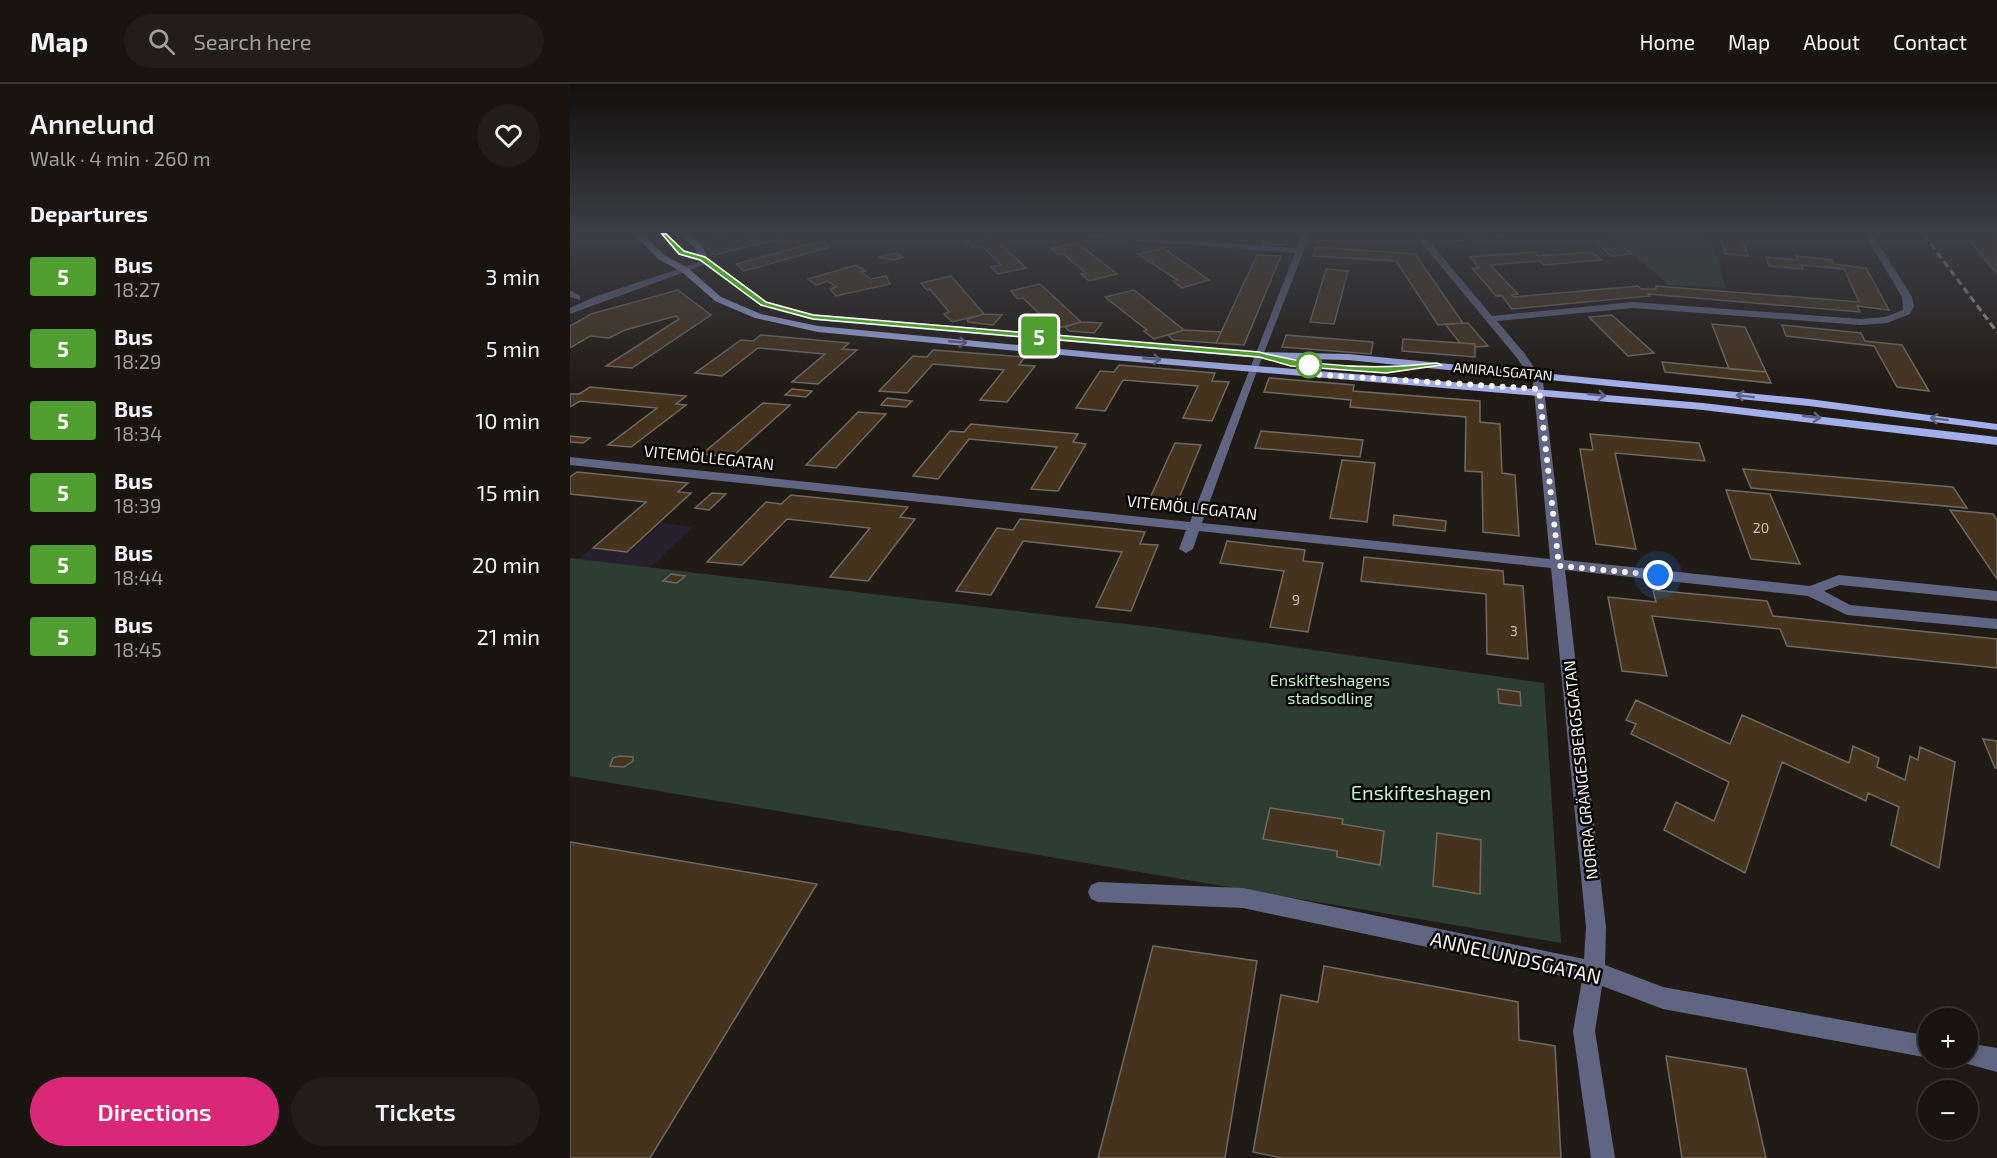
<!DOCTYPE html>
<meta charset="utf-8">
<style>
:root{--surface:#191410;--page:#221d19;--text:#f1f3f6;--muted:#9f9e9f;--line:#373330;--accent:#db2777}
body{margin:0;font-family:"Exo 2",sans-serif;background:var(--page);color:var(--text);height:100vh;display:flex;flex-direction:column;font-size:22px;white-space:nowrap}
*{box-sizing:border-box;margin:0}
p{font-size:20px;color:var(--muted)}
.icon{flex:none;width:33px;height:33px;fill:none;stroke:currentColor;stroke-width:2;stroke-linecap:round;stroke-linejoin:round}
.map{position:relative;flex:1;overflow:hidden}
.details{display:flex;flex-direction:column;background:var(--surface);width:570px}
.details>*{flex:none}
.badge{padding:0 12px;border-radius:4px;font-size:21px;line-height:39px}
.tools{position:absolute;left:1348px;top:924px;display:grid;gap:12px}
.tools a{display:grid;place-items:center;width:60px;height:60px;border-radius:50%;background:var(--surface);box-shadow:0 3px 9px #0003,0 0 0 2px var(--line);font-size:30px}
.you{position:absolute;width:30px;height:30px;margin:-15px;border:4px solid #fff;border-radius:50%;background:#1a73e8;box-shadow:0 0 0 9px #1a73e833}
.map>.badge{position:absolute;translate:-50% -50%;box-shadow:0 0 0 3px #fff}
h2{padding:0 30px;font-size:22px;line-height:54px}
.round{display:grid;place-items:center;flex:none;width:63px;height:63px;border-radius:32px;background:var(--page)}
.headline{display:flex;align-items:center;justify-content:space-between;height:102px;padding:0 30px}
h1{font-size:28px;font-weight:600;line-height:45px}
.cta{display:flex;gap:12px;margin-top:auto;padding:12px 30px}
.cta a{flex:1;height:69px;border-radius:36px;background:var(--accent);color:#fff;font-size:24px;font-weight:600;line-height:69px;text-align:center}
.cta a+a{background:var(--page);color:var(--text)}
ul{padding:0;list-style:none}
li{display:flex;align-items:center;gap:18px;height:72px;padding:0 30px}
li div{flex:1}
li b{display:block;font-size:22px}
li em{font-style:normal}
li .badge{min-width:66px;font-weight:700;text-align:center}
header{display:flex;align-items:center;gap:36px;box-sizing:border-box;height:84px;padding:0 30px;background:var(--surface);border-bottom:2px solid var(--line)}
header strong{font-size:28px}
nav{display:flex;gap:33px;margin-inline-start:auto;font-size:21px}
.search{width:420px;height:54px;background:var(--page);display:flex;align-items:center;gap:15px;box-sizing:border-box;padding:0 21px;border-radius:33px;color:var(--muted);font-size:22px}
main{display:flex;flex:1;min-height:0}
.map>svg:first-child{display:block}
</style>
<header>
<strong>Map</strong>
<div class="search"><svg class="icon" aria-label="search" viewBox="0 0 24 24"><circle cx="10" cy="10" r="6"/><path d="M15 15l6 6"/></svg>Search here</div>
<nav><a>Home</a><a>Map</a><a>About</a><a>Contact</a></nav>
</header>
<main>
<section class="details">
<div class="headline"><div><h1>Annelund</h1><p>Walk · 4 min · 260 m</p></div><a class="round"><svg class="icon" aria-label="heart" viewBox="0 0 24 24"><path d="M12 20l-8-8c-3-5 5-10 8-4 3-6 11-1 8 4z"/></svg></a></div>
<h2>Departures</h2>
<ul>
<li><span class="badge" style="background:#509e2f;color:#fff">5</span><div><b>Bus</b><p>18:27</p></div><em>3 min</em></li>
<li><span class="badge" style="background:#509e2f;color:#fff">5</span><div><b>Bus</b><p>18:29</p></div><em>5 min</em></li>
<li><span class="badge" style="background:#509e2f;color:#fff">5</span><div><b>Bus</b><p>18:34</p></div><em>10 min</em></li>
<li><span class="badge" style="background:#509e2f;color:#fff">5</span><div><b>Bus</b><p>18:39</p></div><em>15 min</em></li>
<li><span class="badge" style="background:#509e2f;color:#fff">5</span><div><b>Bus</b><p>18:44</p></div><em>20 min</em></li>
<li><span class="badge" style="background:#509e2f;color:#fff">5</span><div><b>Bus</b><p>18:45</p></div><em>21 min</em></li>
</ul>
<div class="cta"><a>Directions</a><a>Tickets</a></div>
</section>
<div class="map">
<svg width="1427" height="1074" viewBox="0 0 1427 1074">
<rect width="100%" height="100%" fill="#211b15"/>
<!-- education -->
<path fill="#27202f" d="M92,439l31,4 -56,53 -67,-14 21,-17 38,4z"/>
<!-- green -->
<path fill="#2e3d31" d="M1041,151h99l16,53 -57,-3z
M0,474l590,70 384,55 17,260 -991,-167z"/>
<!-- building -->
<path fill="#45331e" stroke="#6f6962" stroke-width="1.5" d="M123,151h33l2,2 -26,6z
M188,151h34l-30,8 -8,-6z
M697,151h22l-4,10 -22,-1z
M880,151h64l1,1 -60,5z
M1017,151h21l24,19 -20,2z
M1150,151h21l7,21 -23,-2z
M1395,151h32v39z
M158,153l6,5 20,-5 8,6 -47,12 -13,-12z
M423,153l33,31 -28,6 -7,-7 10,-2 -19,-19 -9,2 -6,-6z
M251,157l9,6 -86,24 -8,-7z
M507,159l40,31 -28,7 -8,-7 5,-1 -23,-19 -5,1 -7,-7z
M746,163l99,7 48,69 -25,2 -42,-64 -83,-5z
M593,164l46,32 -27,8 -9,-7 4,-1 -39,-26z
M964,168l4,4 54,-4 10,8 -58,5 -4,-4 -50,4 28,29 -6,1 2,2 124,-11 3,3h15v-3l203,16 -15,-33 -43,-4 2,4 -34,-3 -3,-9 32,3 -2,-4 36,4 2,4 32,4 23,42 -32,-4 3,6 -212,-18 2,2 -138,13 -10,-13h-6l-24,-28h7l-9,-11z
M325,169l8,4 -9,3 -15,-3z
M687,171l24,1 -37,89 -28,-2z
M286,181l10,6 -5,1 10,7 15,-3 4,8 -54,12 -6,-7 6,-2 -8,-6 -12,4 -8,-6z
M756,185l22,2 -14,53 -24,-2z
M381,192l33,38 -32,8 -8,-8 5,-2 -19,-23 -3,1 -6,-7z
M470,200l41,38 -30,8 -8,-8 4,-1 -24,-23 -5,1 -7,-8z
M108,206l33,25 -79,53 -26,-2 73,-47 -3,-3 -51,14 -16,8 -19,-2 -20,12v-22l21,-12z
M564,206l50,40 -30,9 -10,-8 3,-1 -42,-33z
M414,230l18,1 -9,10 -25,-3 -1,-3z
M1042,231l42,38 -26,3 -39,-39z
M511,238l21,1 -8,10 -25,-2 -4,-4z
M898,239l20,23 -13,1v-3l-15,-1 -15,-19z
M1142,240l33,3 21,45 -37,-3z
M1212,241l79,8 4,8 37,4 27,46 -32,-4 -23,-41 -88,-10z
M614,246l37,2 -5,11 -43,-3 -5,-5z
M191,251l88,8 -7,6 15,1 -39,34 -26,-2 33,-28 -67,-6 -36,28 -27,-3 46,-33 12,1z
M716,251l87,7 -2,12 -89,-7z
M833,255l72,5v13l-73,-6z
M363,266l92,7 -6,8 16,1 -28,36 -27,-2 24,-30 -71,-6 -26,29 -28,-2 34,-35 14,1z
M1092,278l104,10 5,11 -106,-11z
M549,281l96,8 -3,8 17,1 -17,39 -29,-3 15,-32 -75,-6 -18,31 -29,-3 24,-37 14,1z
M699,294l85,7 -1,6 127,10v21l20,2 2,49 13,2 4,61 -36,-4 -1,-60 -17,-1 1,-54 -116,-10 1,-7 -87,-8z
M20,303l96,9 -10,8 10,1 -55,42 -23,-2 49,-37 -77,-7 -10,6v-13h9z
M222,305l20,2 -6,6 -21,-2z
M317,314l25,3 -6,6 -25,-2z
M193,319l27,2 -58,52 -30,-3z
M288,328l28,2 -50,54 -30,-3z
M401,340l107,10 -5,8 13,2 -28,47 -27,-2 26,-42 -88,-8 -31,40 -25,-3 37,-45 14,1z
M691,347l102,9 -3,17 -105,-9z
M1020,350l109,9 6,18 -90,-8 21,96 -40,-5 -16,-95 13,1z
M0,352l20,2 -7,5 -13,-1z
M605,359l26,2 -24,58 -28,-3z
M772,376l33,3 -8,59 -37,-4z
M1173,385l210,18 14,21 -216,-20z
M7,388l111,11 -10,9 13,1 -64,59 -34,-4 53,-46 -76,-8v-17z
M1156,406l44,4 30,70 -49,-5z
M142,409l14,1 -17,16 -14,-2z
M221,411l117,12 -8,10 15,2 -47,62 -38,-4 40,-49 -83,-9 -45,46 -35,-3 59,-60 15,2z
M1380,426l43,4 4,6v59z
M824,431l52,6 -1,10 -52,-6z
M450,435l125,13 -5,12 18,1 -27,66 -35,-4 26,-55 -99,-11 -32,54 -35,-4 41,-63 16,2z
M657,457l78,9 -2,11 20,2 -15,69 -38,-5 14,-56 -64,-8z
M794,473l139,14 1,13 19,2 5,73 -41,-5 -1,-60 -125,-13z
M101,490l14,2 -8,7 -14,-2z
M1083,506l114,11 6,15 224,23v29l-210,-22 -7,-17 -128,-13 15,60 -45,-5 -14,-74 48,5z
M928,605l22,3 1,14 -22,-3z
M1066,616l94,44 12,-29 107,48 4,-17 26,12 -2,9 28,13 5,-24 8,4 2,-13 35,15 -16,106 -48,-23 8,-38 -31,-14 -2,8 -84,-39 -37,111 -81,-43 12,-28 38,19 15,-39 -98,-48 5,-10 -10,-4z
M1413,655l14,2v27h-2z
M49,672l14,1v4l-9,6 -14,-1 3,-8z
M700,724l73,11 -1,5 42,7 -4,34 -43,-8v-6l-74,-12z
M867,749l44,7 -1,54 -47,-8z
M0,758l247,42 -167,274h-80z
M583,862l104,15 -32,197h-127z
M754,882l194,36 1,38 36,6 6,112h-279l-29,-6 28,-157 37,7z
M1096,972l80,13 20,89h-84z"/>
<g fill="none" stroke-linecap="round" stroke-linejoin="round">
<!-- minor -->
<path fill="#5f6582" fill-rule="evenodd" d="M489,151h46l192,13 5,-13h8l-52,133 -56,155 348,36 -17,-178 -16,-23 -102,-123h9l68,81 141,-14 228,17 24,-2 18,-7 -1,-13 -37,-62h8l39,62 2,9 -4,8 -23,9 -26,2 -228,-17 -136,13 28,33 18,27 21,179 246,26 29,-11 158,16v10l-157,-16 -16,6 26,14 147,14v10l-150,-14 -39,-19 -243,-26 41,357 -1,38 58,22 266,49v22h2h-2l-266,-49 -61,-23 -7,45 20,127h-24l-18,-127 9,-51 -339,-72 -145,-6 -7,-3 -3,-7 3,-7 7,-3 145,6 341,71 2,-32 -35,-359 -352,-37 -6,18 -7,4 -7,-4 7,-19 -616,-65v-8l620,65 105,-269z
M135,176l7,2 -142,52v-6l24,-11z
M0,206l10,6v4l-10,-3z
M1398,959l29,5v24l-37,-10 -2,-4h10z"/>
<!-- major -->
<path fill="#a2afeb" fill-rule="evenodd" d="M65,151h9l20,20 24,13 33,29 40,17 57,12 295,28 590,49 294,34v8l-294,-35 -590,-50 -295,-28 -63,-14 -40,-17 -33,-29 -24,-13z
M111,151h9l12,10 5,12 60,45 46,12 446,38 89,2 461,45 188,25v6l-188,-24 -461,-46 -89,-2 -446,-38 -52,-14 -61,-46 -5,-12z"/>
<!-- rail -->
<path stroke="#a8a49f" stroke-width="3" stroke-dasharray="7 4" stroke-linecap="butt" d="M1354,151l73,97"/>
</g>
<!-- one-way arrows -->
<defs><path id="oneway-shaft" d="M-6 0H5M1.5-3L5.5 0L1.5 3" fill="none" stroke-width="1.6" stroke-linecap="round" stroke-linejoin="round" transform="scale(1.5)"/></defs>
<g stroke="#5d6384">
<use href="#oneway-shaft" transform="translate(388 258) rotate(5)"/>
<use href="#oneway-shaft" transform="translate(582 275) rotate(5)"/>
<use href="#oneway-shaft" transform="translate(1027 311) rotate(6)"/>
<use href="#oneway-shaft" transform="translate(1175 312) rotate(-173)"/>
<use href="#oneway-shaft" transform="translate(1242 333) rotate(6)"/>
<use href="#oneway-shaft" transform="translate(1369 335) rotate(-173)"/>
</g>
<!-- sky -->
<linearGradient id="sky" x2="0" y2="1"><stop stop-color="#120f0c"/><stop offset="0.5" stop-color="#3d3f46"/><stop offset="1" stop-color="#3d3f46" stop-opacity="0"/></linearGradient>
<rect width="1427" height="302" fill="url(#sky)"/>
<!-- line -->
<path fill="#509e2f" stroke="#fff" stroke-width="1.5" d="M92,150h4l18,17 21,6 61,45 47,13 446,37c59,16 117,18 178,11l4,2 -55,8 -95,-7 -32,-9 -446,-38 -52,-14 -61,-45 -21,-6z"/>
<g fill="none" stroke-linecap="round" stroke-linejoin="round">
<!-- walk -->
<path stroke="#f6f2ee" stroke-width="6" stroke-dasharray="0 10.8" d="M739,281l-2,9 232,15 20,177 99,9"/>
</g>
<!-- markers -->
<circle fill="#fff" stroke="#509e2f" stroke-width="3" cx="739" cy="281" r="12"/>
<g text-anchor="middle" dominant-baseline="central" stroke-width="5" stroke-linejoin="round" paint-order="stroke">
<!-- far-street labels -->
<g font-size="14" fill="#f6f2ee" stroke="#080705">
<text transform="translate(933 287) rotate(5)">AMIRALSGATAN</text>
</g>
<!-- number labels -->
<g font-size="14" fill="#cac2ba">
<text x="1191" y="443">20</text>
<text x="726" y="515">9</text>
<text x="944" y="546">3</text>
</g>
<!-- street labels -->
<g font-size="16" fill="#f6f2ee" stroke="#080705">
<text transform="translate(139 373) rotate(6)">VITEMÖLLEGATAN</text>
<text transform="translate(622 423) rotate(6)">VITEMÖLLEGATAN</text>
<text transform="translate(1010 686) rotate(-96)">NORRA GRÄNGESBERGSGATAN</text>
</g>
<!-- park labels -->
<g font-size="16" fill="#bff1ca" stroke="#080705">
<text x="760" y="595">Enskifteshagens<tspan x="760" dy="18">stadsodling</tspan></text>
</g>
<!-- near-park labels -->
<g font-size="20" fill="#bff1ca" stroke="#080705">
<text x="851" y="708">Enskifteshagen</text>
</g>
<!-- near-street labels -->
<g font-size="20" fill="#f6f2ee" stroke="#080705">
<text transform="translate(946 873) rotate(13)">ANNELUNDSGATAN</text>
</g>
</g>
</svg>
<div class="tools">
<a>+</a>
<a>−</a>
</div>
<div class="you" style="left:1088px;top:491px"></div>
<b class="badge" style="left:469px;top:252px;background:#509e2f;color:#fff">5</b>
</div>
</main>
